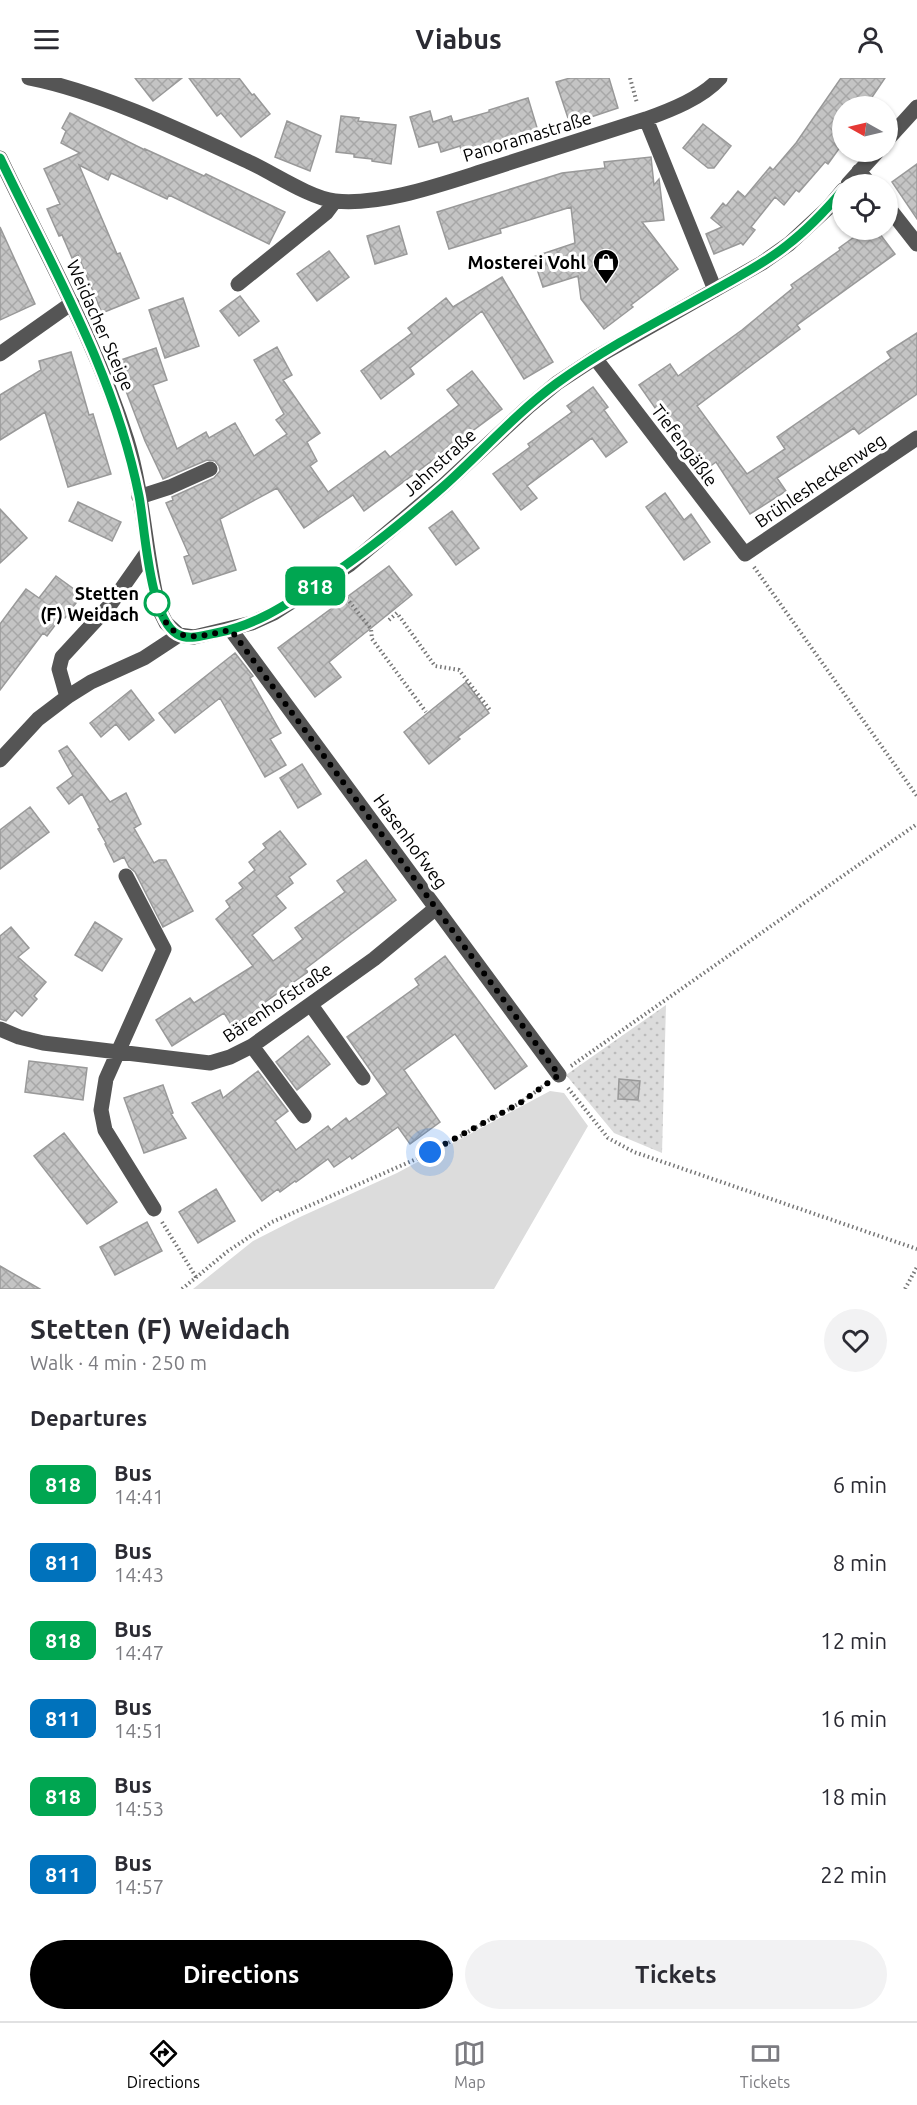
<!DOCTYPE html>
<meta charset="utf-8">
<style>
:root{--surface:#fff;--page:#f2f2f3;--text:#2b2b33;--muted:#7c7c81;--line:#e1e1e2;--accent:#000}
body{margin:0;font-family:Ubuntu,sans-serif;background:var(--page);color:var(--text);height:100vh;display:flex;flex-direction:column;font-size:22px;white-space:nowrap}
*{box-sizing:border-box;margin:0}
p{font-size:20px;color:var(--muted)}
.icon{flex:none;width:33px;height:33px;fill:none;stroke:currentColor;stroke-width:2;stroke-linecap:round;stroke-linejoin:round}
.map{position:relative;height:1211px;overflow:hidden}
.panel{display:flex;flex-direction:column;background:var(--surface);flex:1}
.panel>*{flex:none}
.badge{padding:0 12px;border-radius:9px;font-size:21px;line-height:39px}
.needle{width:39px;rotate:278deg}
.fabs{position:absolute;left:832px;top:18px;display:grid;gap:12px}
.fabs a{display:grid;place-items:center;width:66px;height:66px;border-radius:50%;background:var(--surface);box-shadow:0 2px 4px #0004;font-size:30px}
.you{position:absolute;width:30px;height:30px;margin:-15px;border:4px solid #fff;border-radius:50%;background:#1a73e8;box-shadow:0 0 0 9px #1a73e833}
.map>.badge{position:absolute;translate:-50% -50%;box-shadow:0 0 0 3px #fff}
h2{padding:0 30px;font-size:22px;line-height:54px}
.round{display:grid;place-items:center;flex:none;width:63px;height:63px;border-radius:32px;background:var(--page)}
.head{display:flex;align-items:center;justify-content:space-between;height:102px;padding:0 30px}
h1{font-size:28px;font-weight:700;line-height:45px}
.action{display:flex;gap:12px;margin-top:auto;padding:12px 30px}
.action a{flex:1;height:69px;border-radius:36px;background:var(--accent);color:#fff;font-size:24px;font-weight:700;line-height:69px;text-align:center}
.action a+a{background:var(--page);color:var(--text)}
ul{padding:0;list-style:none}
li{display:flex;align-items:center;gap:18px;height:78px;padding:0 30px}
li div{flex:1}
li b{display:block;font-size:22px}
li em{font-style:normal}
li .badge{min-width:66px;font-weight:700;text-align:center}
header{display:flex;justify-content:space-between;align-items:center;height:78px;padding:0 30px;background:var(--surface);font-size:27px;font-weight:700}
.dock{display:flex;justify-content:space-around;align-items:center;height:84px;border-top:2px solid var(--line);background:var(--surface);font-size:16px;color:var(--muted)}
.dock a{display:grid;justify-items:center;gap:3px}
.dock .active{color:var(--accent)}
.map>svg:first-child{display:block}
</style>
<header><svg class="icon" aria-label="menu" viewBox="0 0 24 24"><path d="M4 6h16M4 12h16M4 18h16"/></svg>Viabus<svg class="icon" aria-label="person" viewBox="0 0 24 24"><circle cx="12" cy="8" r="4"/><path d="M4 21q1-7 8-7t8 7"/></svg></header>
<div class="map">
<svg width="917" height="1211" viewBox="0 0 917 1211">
<defs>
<pattern id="garden-dots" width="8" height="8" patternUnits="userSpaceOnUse" patternTransform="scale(1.5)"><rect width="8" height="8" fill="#dcdcdc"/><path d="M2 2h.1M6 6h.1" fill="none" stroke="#bbb" stroke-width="1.8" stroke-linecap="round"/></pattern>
<pattern id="building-cross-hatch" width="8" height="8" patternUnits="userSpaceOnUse" patternTransform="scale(1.5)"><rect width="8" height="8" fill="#c4c4c4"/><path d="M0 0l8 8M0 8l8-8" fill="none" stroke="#a7a7a7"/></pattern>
</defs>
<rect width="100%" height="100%" fill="#fff"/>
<!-- green -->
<path fill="#dcdcdc" d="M550,1013l14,2 24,33 -94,163h-301l60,-48 47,-24 97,-44z"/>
<!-- garden -->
<path fill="url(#garden-dots)" d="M666,927l-4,148 -48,-20 -48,-58z"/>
<!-- building -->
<path fill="url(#building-cross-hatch)" stroke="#999" stroke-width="1.5" d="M135,0h47l-29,23z
M189,0h50l13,17 2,-1 16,20 -29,23 -20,-24 -4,3z
M570,0h39l9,30 -48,16 -14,-42z
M841,0h44l-19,28h-23v37l-15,21 -3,-2 -26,30 -3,-2 -12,15 -9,-8 -24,30 4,3 -12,15 -2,-2 -27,11 -8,-20 16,-7 -11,-9 12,-15 3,3 12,-15 7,6 25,-30 3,3 23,-27z
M528,20l10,33 -76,23 -2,-8 -19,6 -3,-10 -19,5 -9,-30 20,-6 3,11 18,-6 2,6 36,-10v-2z
M70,35l75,37v-1l59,27 2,-2 79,38 -16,32 -100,-49 -2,4 -56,-26 -3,7 -29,-15 38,89 3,-1 19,45 -37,15 -24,-58 -6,3 -10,-23 -3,1 -12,-27 13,-5 -16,-35 36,-16 -19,-10 5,-12 -4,-3z
M341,38l18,2 -1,3 38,4 -5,39 -19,-3v-2l-18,-2v-3l-18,-2z
M287,43l34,15 -11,35 -35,-14z
M703,46l28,22 -17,22h-6l-25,-20z
M651,79l3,28 5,-6 5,41 -22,2 36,47 -47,36 2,2 -29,22 -23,-30 -3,-23 -35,11 -10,-30 42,-14 -4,-36 -71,22 1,4 -52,16 -12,-37 125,-39 43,-5 -1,-6z
M917,86v55l-25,-37z
M399,148l8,28 -32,10 -8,-28z
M0,149l35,77 -35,16z
M864,152h13l18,24 -98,71 3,4 -103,77 50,68 38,-25 -8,-12 114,-79 -4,-6 30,-19v61l-58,40 -5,-6 -77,50 9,13 -36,23 -34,-52 -11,8 -42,-57 -3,2 -21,-30 31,-21 8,12 64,-46 51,-42 -2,-3 49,-35 -1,-2z
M329,173l20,26 -32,24 -20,-27z
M502,199l51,85 -29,17 -42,-68 -72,57 4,6 -33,25 -20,-28 51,-38 -4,-5 38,-30 7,9z
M240,218l19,25 -20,15 -19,-25z
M183,220l16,48 -34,12 -16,-48z
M277,269l15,28 -9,5 37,53 -13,9 10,19 -7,5 18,26 57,-41 5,6 69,-52 -12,-15 25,-19 30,38 -138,102 -11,-16 -49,33 -27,-40 -57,31 16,51 -43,14 -9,-27 5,-2 -23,-52 7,-3 -1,-3 42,-19 6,-7 -1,-5 -4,-5 -8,-1 -44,19 -18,-38 -30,-79 41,-14 11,32 -14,5 24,64 29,-17 3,6 26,-15 19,33 33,-22 -11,-14 8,-6 -30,-54z
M71,274l18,63 4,-1 18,60 -43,13 -23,-75 -45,28v-45l41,-25 -2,-9z
M593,309l15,20 -4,3 23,32 -21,15 -14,-19 -65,48 10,12 -16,12 -28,-36 37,-27 -2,-3 44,-32 -5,-6z
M665,415l19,27 7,-6 19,28 -26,18 -38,-53z
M78,424l43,20 -9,19 -43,-20z
M0,431l27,29 -27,25z
M452,433l27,37 -23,17 -27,-37z
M389,488l23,29 -83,67 12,15 -26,20 -37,-49z
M56,498l26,19 -17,23 -3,-2 -15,20 -4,-3 -43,57v-66l26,-35 13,9z
M235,575l18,23 -3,2 31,55 -11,6 16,26 -21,12 -45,-79 -45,35 -16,-20z
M466,604l23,31 -31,24 2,2 -31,25 -25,-32z
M131,612l23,30 -25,20 -13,-16 -15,13 -11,-14z
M67,668l43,56 16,-9 15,31 -7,4 20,35 5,-3h7l27,51 -30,16 -28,-55 -6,-5 -5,-10 -10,5 -9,-18 1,-1 -8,-14 2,-1 -18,-34 -13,10 -12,-16 16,-12 -14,-25z
M302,686l19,30 -23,14 -18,-30z
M30,729l19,25 -49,37v-39z
M280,753l26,33 -17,13 4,6 -17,13 10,12 -34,27 21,26 30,-22 -8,-11 50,-36 -8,-11 29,-21 30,40 -91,69 3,3 -47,33 1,2 -30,19 -8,-13 -52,33 -16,-26 34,-22 4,5 59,-37 -37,-47 14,-12 -4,-6 17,-13 -4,-5 16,-13 -6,-8 17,-14 -3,-4z
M95,844l27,17 -20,32 -27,-16z
M11,849l18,21 -11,9 28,25 -12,14 3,3 -15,17 -7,-6 -9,11 -6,-2v-83z
M445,878l82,110 -32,23 -40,-55 -51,36 36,52 -30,22 -12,-17 -46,32 -2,-3 -16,11 -6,-8 -32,23 -1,-1 -15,11 -2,-3 -16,12 -70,-98 28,-13 3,8 35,-27 30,40 -13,10 21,29 32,-24 3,4 15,-12 3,4 38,-28 -40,-57 72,-52 -4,-6z
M308,958l22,28 -33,26 -21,-28z
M29,983l58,7 -4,32 -58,-8z
M619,1001l21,2 -2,19 -20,-1z
M163,1007l10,28 -2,1 15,24 -42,15 -20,-55z
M64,1055l53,69 -30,22 -53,-68z
M216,1111l19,32 -37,22 -19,-31z
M147,1144l15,29 -47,24 -15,-28z
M0,1188l40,23h-40z"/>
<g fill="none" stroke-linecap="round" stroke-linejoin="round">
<!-- path -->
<path stroke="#777" stroke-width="4" stroke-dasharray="1.5 3" stroke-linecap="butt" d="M630,0l7,25
M754,489l163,229
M341,513l30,38 1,10 54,73
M389,542l8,-7 38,53 24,4 31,40
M571,988l346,-242
M568,1010l40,50 26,14 283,97
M162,1144l34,55
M182,1211l46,-38 44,-29 158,-69 90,-50 26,-19
M905,1211l12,-22"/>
<!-- minor -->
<path stroke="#555" stroke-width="15" d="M29,0c71,14 153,53 220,84 24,11 61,36 86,39 47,5 110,-18 155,-32 52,-17 104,-33 156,-50 25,-9 56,-21 74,-41
M646,41l69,171
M888,61l29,-32
M0,80c44,93 96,183 127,282 17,55 18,114 32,169l7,14 13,12
M859,93l11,13
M848,106l29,-32
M888,129l29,37
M238,206l88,-71 9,-12
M0,276l72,-51
M595,280l150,196 172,-116
M139,419l31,-10 40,-18
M231,552l328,445
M179,557l15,2 58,-14 22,-10 75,-48 94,-79 85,-79 29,-24 38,-25 167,-95 27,-19 39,-36 15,-18
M67,619l-8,-28 3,-12 48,-52 38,-54
M0,682l38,-41 29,-22 24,-15 53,-24 35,-23
M126,798l38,73 -58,130 -5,31 4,20 49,79
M311,927l52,73
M0,951l19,8 24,6 167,20 20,-6 22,-11 122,-87 62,-51
M252,968l52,70"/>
</g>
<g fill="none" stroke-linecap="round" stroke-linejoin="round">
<!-- line casing -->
<g stroke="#fff" stroke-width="14">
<path id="line" d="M0,80c53,111 115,216 139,338 6,31 10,122 38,138 12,7 27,1 39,-1 37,-7 65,-25 96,-45 47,-30 90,-65 132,-102 38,-34 72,-73 113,-103 50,-36 107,-65 161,-95 23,-13 47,-25 68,-42 21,-16 40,-36 57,-56"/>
</g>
<!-- line -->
<use href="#line" stroke="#00a651" stroke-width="9"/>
<!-- walk -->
<path stroke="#000" stroke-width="6" stroke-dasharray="0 10.8" d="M157,525c14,44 38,34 74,27l328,445 -39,28 -90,49"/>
</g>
<!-- icons -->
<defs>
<g id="shop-pin" transform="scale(1.35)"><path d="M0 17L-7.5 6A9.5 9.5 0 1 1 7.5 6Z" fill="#000" stroke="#fff"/><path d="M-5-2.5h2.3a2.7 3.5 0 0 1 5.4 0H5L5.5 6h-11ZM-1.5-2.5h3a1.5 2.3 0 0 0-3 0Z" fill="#fff"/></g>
</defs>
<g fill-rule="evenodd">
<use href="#shop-pin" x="606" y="184"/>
</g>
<!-- markers -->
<circle fill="#fff" stroke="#00a651" stroke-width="3" cx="157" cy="525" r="12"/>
<g text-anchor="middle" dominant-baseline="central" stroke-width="6" stroke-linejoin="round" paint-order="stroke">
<!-- street labels -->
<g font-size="18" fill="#000" stroke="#fff">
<text transform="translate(527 58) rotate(-17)">Panoramastraße</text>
<text transform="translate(101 247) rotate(66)">Weidacher Steige</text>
<text transform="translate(685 367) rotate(53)">Tiefengäßle</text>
<text transform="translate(439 384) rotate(-42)">Jahnstraße</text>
<text transform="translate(820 402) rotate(-34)">Brühlesheckenweg</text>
<text transform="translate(411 763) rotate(54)">Hasenhofweg</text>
<text transform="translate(277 924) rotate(-34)">Bärenhofstraße</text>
</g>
<!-- poi labels -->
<g font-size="18" font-weight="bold" fill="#000" stroke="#fff" text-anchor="end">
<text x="586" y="184">Mosterei Vohl</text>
</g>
<!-- stop labels -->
<g font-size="18" font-weight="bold" fill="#000" stroke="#fff" text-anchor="end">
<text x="139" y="515">Stetten<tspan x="139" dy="21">(F) Weidach</tspan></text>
</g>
</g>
</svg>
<div class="fabs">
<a><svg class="needle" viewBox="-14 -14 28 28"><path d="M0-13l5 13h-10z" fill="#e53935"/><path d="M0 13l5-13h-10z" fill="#7c7c81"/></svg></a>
<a><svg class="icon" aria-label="locate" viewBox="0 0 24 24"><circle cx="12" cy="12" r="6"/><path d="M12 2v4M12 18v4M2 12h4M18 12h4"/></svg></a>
</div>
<div class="you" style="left:430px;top:1074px"></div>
<b class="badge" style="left:315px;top:508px;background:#00a651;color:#fff">818</b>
</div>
<section class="panel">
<div class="head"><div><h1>Stetten (F) Weidach</h1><p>Walk · 4 min · 250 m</p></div><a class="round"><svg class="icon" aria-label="heart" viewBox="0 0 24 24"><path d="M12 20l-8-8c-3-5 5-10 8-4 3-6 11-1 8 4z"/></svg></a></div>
<h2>Departures</h2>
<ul>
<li><span class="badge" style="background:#00a651;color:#fff">818</span><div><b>Bus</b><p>14:41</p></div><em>6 min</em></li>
<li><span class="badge" style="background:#0072bc;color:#fff">811</span><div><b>Bus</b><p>14:43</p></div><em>8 min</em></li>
<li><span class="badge" style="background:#00a651;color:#fff">818</span><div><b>Bus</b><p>14:47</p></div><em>12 min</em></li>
<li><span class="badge" style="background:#0072bc;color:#fff">811</span><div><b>Bus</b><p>14:51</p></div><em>16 min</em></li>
<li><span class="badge" style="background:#00a651;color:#fff">818</span><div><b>Bus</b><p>14:53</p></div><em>18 min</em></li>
<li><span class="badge" style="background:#0072bc;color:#fff">811</span><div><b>Bus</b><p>14:57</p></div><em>22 min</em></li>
</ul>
<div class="action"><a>Directions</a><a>Tickets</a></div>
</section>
<nav class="dock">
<a class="active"><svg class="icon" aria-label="directions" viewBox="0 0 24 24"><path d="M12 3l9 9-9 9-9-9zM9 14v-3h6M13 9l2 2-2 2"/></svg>Directions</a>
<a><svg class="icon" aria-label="map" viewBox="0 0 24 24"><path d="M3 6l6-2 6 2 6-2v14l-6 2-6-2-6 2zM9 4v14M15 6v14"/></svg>Map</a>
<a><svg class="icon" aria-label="tickets" viewBox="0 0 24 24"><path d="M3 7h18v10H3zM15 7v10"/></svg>Tickets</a>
</nav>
